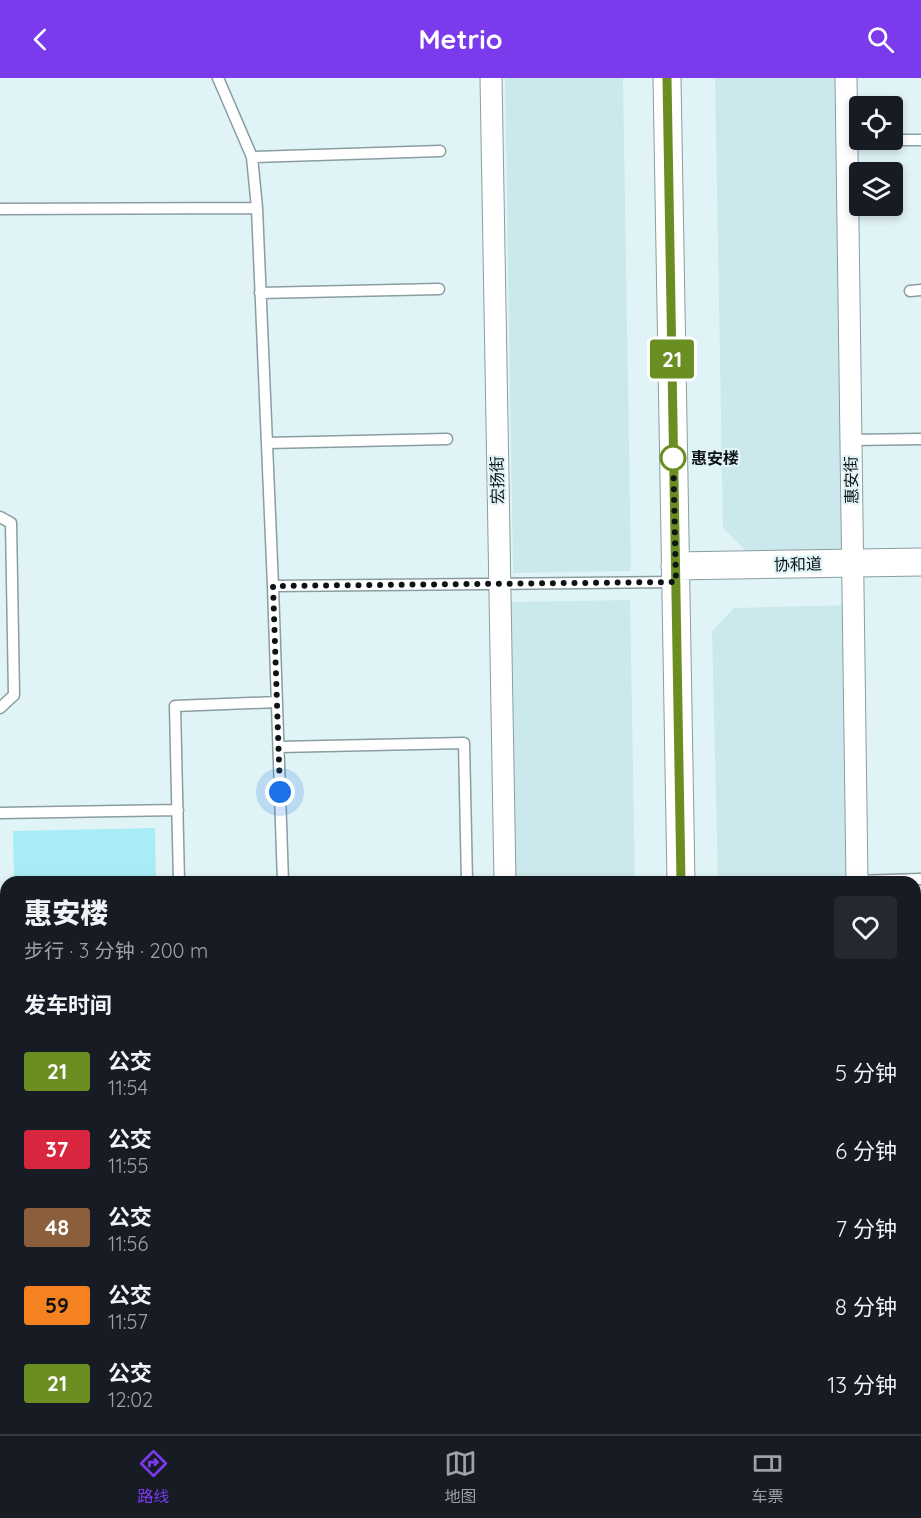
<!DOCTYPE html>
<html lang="zh">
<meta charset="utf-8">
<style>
:root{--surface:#171b24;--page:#242831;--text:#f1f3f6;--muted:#9ea1a6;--line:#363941;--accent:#7c3aed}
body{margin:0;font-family:Quicksand,"Noto Sans SC",sans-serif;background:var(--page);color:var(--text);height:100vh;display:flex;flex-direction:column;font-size:22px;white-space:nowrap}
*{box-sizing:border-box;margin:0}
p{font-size:20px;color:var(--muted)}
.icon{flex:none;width:33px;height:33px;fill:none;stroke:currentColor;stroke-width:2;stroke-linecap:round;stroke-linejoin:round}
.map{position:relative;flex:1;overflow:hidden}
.side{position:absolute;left:0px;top:798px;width:921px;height:558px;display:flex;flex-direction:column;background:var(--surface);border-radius:18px 18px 0 0;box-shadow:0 3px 9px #0003}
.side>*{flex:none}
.badge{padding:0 12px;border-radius:4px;font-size:21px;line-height:39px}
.controls{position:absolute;left:849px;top:18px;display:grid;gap:12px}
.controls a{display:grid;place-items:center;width:54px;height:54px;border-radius:6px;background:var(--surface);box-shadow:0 3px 9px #0003;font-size:30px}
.you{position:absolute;width:30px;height:30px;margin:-15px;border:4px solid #fff;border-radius:50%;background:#1a73e8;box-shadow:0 0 0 9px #1a73e833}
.map>.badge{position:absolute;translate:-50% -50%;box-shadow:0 0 0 3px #fff}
h2{padding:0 24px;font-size:22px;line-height:54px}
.round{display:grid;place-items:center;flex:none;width:63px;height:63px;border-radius:6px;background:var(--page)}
.overview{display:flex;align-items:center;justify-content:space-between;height:102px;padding:0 24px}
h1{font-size:28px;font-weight:800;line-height:45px}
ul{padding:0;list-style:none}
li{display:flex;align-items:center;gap:18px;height:78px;padding:0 24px}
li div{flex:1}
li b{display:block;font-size:22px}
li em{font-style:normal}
li .badge{min-width:66px;font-weight:700;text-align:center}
header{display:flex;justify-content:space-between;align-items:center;height:78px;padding:0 24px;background:var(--accent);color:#fff;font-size:27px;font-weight:800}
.tabs{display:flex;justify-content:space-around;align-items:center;height:84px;border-top:2px solid var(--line);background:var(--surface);font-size:16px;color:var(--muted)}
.tabs a{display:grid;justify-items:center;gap:3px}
.tabs .on{color:var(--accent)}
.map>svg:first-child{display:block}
</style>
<header><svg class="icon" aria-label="back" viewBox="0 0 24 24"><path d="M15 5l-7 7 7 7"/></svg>Metrio<svg class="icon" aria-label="search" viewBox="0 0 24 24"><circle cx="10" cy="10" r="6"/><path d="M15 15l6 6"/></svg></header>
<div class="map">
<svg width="921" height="1356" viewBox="0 0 921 1356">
<rect width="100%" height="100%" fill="#e0f4f7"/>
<!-- built -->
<path fill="#cbe9ed" d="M505,0h118l8,493 -118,2z
M715,0h124l12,480 -96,2 -32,-32z
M630,522l5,282h-121l-5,-280z
M851,527l7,277h-140l-6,-251 22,-23z
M0,972h6v378h134v6h-140z
M312,1350h202v6h-202z
M525,1350h121v6h-121z"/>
<!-- green -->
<path fill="#a8edf6" d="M155,750l1,54h-142l-1,-51z"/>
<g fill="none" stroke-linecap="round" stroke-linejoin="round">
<!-- service casing -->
<g stroke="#8a9da0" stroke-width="13">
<path id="service" d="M218,0l34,79 5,51 16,378 10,296
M847,62h74
M252,79l188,-6
M0,131l257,-1
M910,213l11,-1
M260,215l179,-4
M851,362l70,-1
M267,365l180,-4
M0,439l11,6 3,172 -14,13
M273,508l402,-4
M279,669l185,-4 3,139
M0,735l178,-3
M857,803l64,-2
M179,804l-4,-176 102,-4
M0,867h6
M915,1016h6
M0,1159h6
M915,1220h6
M114,1350v6
M131,1350l1,6
M822,1350v6"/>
</g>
<!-- minor casing -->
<g stroke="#8a9da0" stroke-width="23">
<path id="minor" d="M491,0l14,804
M846,0l11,804
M516,1350v6"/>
</g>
<!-- tertiary casing -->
<g stroke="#8a9da0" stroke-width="29">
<path id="tertiary" d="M667,0l14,804
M675,488l246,-4
M691,1350v6"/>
</g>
<!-- service -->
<use href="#service" stroke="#fff" stroke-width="10"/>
<!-- minor -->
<use href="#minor" stroke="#fff" stroke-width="21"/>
<!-- tertiary -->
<use href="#tertiary" stroke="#fff" stroke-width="27"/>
</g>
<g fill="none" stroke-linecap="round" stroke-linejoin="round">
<!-- line casing -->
<g stroke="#fff" stroke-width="14">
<path id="line" d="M667,0l14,804"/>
</g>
<!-- line -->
<use href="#line" stroke="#6b8e23" stroke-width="9"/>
<!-- walk -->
<path stroke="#0c1415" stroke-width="6" stroke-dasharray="0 10.8" d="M280,714l-7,-206 403,-4 -3,-132v8"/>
</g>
<!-- markers -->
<circle fill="#fff" stroke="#6b8e23" stroke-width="3" cx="673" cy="380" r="12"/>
<g text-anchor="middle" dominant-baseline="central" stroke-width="4.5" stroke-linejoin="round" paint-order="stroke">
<!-- stop labels -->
<g font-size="16" font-weight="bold" fill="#0c1415" stroke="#e0f4f7" text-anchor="start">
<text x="691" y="380">惠安楼</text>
</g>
<!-- street labels -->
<g font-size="16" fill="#0c1415" stroke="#e0f4f7">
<text transform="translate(497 402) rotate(-91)">宏扬街</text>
<text transform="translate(851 402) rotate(-91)">惠安街</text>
<text transform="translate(798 486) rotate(-1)">协和道</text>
</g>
</g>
</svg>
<div class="controls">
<a><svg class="icon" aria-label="locate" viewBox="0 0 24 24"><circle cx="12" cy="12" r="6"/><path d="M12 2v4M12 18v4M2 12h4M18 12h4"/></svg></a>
<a><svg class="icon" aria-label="layers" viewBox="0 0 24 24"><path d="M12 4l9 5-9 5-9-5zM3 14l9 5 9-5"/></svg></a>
</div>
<div class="you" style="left:280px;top:714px"></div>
<b class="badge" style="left:672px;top:281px;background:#6b8e23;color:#fff">21</b>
<section class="side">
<div class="overview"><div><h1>惠安楼</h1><p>步行 · 3 分钟 · 200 m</p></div><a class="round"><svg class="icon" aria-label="heart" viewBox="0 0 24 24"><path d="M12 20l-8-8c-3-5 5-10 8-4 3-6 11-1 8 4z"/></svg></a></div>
<h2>发车时间</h2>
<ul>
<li><span class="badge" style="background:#6b8e23;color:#fff">21</span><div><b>公交</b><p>11:54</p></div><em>5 分钟</em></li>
<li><span class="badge" style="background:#d7263d;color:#fff">37</span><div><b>公交</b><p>11:55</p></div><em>6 分钟</em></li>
<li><span class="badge" style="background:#8b5e3c;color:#fff">48</span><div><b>公交</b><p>11:56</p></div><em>7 分钟</em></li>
<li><span class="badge" style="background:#f58220;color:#111">59</span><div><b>公交</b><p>11:57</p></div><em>8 分钟</em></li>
<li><span class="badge" style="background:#6b8e23;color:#fff">21</span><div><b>公交</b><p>12:02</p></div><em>13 分钟</em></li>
</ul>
</section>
</div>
<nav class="tabs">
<a class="on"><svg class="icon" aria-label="directions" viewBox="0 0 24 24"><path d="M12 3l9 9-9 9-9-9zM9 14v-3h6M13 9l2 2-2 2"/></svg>路线</a>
<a><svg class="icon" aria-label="map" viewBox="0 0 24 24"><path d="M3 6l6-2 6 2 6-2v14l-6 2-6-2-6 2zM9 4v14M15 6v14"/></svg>地图</a>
<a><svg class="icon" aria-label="tickets" viewBox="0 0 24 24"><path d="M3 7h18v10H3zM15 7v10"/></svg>车票</a>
</nav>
